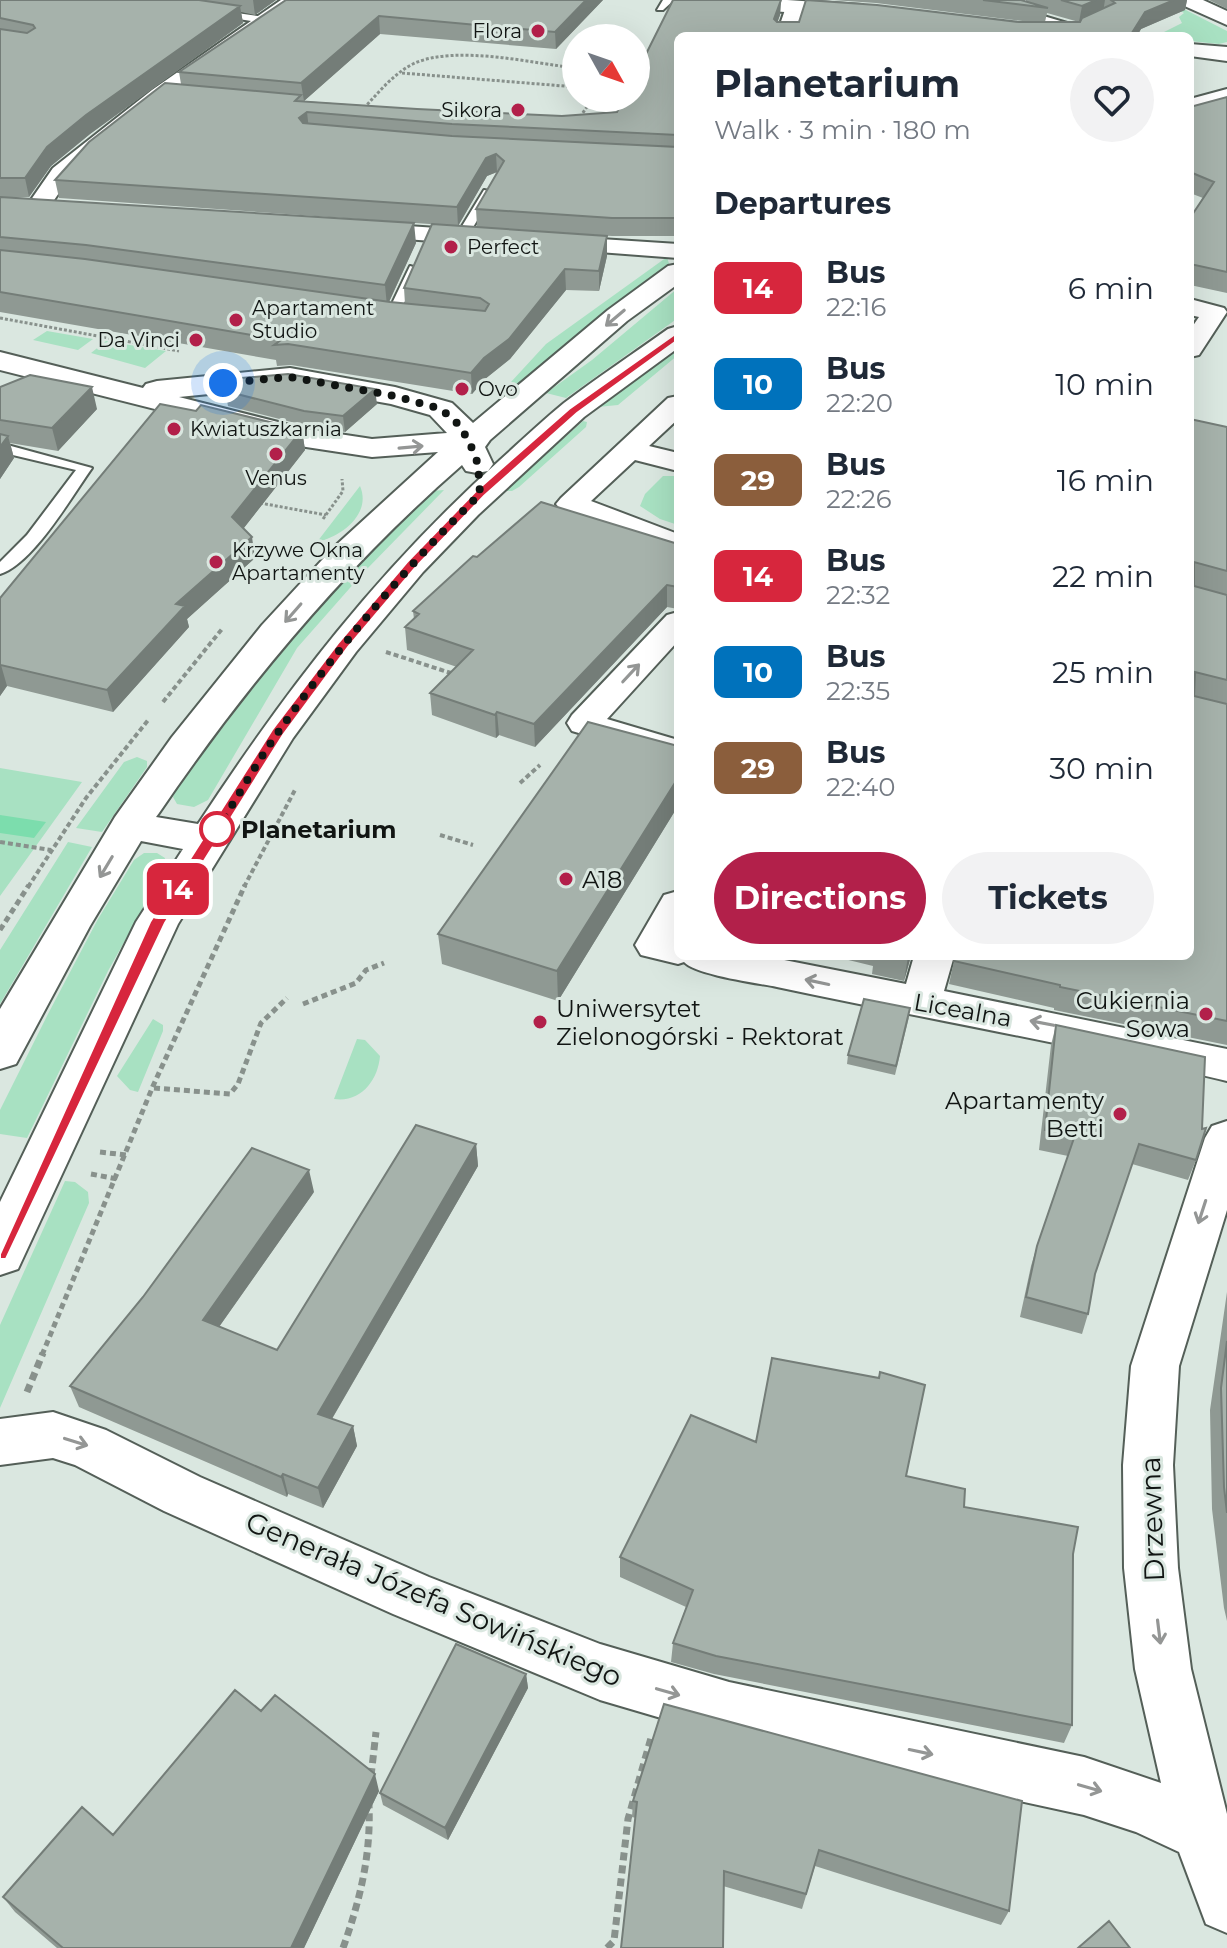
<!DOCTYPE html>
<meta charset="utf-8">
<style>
:root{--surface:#fff;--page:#f2f2f3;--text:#1f2937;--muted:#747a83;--accent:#b2204a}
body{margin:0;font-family:Montserrat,sans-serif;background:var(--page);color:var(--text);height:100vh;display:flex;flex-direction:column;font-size:30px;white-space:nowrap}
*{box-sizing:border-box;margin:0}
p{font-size:26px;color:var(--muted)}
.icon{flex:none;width:44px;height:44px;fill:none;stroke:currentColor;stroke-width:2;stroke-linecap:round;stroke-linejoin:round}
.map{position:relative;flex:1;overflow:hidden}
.details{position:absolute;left:674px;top:32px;width:520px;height:928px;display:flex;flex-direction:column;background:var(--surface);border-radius:12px;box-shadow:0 8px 32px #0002}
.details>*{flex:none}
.badge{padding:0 16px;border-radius:12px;font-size:28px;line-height:52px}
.needle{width:52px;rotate:130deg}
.fabs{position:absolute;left:562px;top:24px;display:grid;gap:16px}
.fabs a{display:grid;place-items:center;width:88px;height:88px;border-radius:50%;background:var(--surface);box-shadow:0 8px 32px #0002;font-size:40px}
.you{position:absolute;width:40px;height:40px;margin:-20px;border:6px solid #fff;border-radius:50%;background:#1a73e8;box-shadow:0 0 0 12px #1a73e833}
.map>.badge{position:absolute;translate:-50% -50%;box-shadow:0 0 0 4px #fff}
h2{padding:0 40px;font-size:30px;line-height:72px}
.round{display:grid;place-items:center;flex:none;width:84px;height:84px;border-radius:42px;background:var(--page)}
.head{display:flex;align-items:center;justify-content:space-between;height:136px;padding:0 40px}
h1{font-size:38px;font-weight:700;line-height:60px}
.action{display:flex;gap:16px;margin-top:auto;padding:16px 40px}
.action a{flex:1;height:92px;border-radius:48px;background:var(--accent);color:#fff;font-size:32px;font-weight:700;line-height:92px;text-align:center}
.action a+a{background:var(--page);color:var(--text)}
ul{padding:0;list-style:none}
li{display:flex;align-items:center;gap:24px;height:96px;padding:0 40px}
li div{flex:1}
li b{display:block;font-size:30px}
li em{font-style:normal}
li .badge{min-width:88px;font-weight:700;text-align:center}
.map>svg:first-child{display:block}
</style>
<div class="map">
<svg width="1227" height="1948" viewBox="0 0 1227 1948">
<rect width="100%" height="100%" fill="#dae7e0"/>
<!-- green -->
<path fill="#a8e1c2" d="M1172,3l55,28v11l-8,2 -29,-3v-5h-55l-45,-6 53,5 19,-2 20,-10 -3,-6 5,-4 -13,-7z
M667,257l3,10 -73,52 -81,66 -5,-3 35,-38z
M678,288v30l-112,80 -20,-5 46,-33z
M47,331l46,8 -15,11 -45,-10z
M106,341l60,10 -21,17 -54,-15z
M678,348v7l-60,50 -20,2z
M583,421l4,1 -1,5 -67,60 -7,4h-8z
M663,476h15v49l-18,-6 -20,-13 5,-12z
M360,486c12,28 -19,51 -43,56z
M444,490l-80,82 -67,76 -89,152 -14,7 -17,-3 -4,-7 3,-6c78,-110 159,-206 255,-300z
M137,757l10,4v6l-45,65 -26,-4 48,-66z
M0,768l82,14 -82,114z
M68,842l24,5 -92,157v-54z
M144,853h13l8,5 -2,14 -55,99 -81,167 -27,-4v-24l48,-96 50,-95 36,-59z
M153,1019l10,6v6l-25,61 -8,-2 -13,-14z
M357,1039l8,1 15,16c-2,24 -19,47 -46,43z
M65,1181l10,1 13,10 1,11 -89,205v-83z"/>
<!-- water -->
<path fill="#7cddad" d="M0,815l46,7 -12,16 -34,-5z"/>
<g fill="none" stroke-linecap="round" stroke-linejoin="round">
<!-- lane casing -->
<g stroke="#545f58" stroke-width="4">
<path id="lane" d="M663,0h11l-11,10h-6z
M1017,0h10l-7,9 64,19 -5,3 -68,-19z
M216,10l48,7 5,3 -5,3 -51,-8z
M484,190l10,2 -28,47h-8l-2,-3z
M410,266l10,3 -22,47 -11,3 -1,-3z
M0,443l92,25c-20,28 -59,96 -92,106v-12l27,-27 49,-65 -76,-18z"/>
</g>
<!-- street casing -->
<g stroke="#545f58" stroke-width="4">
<path id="street" d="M281,0h21l-136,98 -58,48 -39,32 -23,34h-16l-4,-5 27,-39 99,-78z
M795,1l9,6 -8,29h-20l10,-29z
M363,223l119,8 8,2 4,5 -4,5 -8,2 -127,-10 -4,-5 4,-5z
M554,236l124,8v14l-132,-10 -4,-5 4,-5z
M1190,299l34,9 3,4 -28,43 -9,2v-27l9,-13 -9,-2z
M678,396v23l-29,27 29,7v18l-43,-11 -44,41 87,33v19l-117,-43 -5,-6 5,-6 107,-100z
M678,612v29l-71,78 71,21v22l-106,-31 -5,-8 5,-8 95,-100z
M678,891v65h86l142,28 8,-28h40l-10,35 283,58v32c-149,-36 -300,-62 -450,-94 -20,-4 -81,-12 -93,-25l-6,2 -37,-9 -6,-10 29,-50z
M1227,1121v89l-48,156 -6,99 5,103 13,101 36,145v119l-21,-9 -27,-72 -43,-20 -52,-17 -355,-77 -129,-38 -207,-86 -229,-103 -89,-46 -22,-7 -53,7v-46l53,-7 53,18 94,47 229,100 171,67 129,38 355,75 77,26 -26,-114 -11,-101 -1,-103 8,-99 74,-228 7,-12z"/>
</g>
<!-- secondary casing -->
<g stroke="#545f58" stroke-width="4">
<path id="secondary" d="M682,0h105l75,5 10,6 -10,6 -170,-11z
M1177,0h26l24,11v14l-47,-21z
M1190,44l37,3v14l-37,-5z
M1227,89v14l-37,10v-14z
M678,264v20l-51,37 -137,119 -5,7 8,17 -5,7 -11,2 -11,-2 -4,-6c-118,103 -215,219 -303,348l-3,4 42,7c90,-137 180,-254 302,-364 21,-19 42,-39 64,-57 34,-26 69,-49 104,-74l10,-3v22l-94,69 -106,98 -55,57 -67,80 -63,86 -115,186 -160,345 -18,6v-73l136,-280 47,-73 -42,-8 -51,85 -74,138 -16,5v-60l115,-192 57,-80 90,-112 72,-78 104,-95 -66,5 -66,-10 -306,-77v-18l143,36 3,-4 11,-3 133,-13 105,19 57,16 21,20 135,-113 60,-44zM290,386l101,18 39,11 17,18 -75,6 -66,-10 -127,-32z"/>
</g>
<!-- path-far3 -->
<path stroke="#88918c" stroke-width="3" stroke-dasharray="3 2" stroke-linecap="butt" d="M402,73l174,14
M364,108c15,-16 31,-36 51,-45 42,-18 116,0 161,5
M580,117l13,-19
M0,318l179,33
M260,503l66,12
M323,519l20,-28 -1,-12"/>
<!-- path-far2 -->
<path stroke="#88918c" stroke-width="4" stroke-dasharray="5 3" stroke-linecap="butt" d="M386,652l71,23
M163,702l59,-73
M520,783l20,-18
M440,835l33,10
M0,842l51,8
M28,887l58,-89 63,-79
M244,887l52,-99"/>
<!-- path-far1 -->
<path stroke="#88918c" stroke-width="5" stroke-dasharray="6 4" stroke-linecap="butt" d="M0,930l29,-45
M303,1004l53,-21 10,-13 18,-7
M154,1088l76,6 8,-10 23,-61 26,-25
M100,1152l26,3
M91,1174l26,5
M42,1355l111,-269 92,-201"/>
<!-- path -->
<path stroke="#88918c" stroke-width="7" stroke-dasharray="8 5" stroke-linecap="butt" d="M27,1392l16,-39
M371,1776l5,-44
M343,1948c17,-48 28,-92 26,-143
M607,1948l7,-7 14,-122 23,-81"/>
<!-- lane -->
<use href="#lane" fill="#fff" fill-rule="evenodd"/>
<!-- street -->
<use href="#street" fill="#fff" fill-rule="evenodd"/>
<!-- secondary -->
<use href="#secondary" fill="#fff" fill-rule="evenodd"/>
</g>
<!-- wall -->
<path fill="#8f9993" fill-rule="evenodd" d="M0,0h276l-21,15 -14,-3 2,11 -153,111 -39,32 -22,31 -20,1 407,45 -27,59 16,2 -1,-16 203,-52v20l-8,35 -33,-1 -56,69 -25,20 -13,15 -181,-29 -14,1 -1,-6 -276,-48z
M286,0h317l-47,49 -176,-15 -76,67 113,8 145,7 55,-4 7,-14h12v-24l37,-74h108l-1,15 -3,7h22l7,-22 71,5 142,17h12l-155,-19 -44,-3h189l5,2v-2h161l-2,10 -44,19 -4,7h-459v200h-66l-135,-9 -1,-18 21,-37 -10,4 -29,50 -399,-28 -4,-18 34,-38 76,-59 16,1 -2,-12zM1047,13l32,9 1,-1v1h-35z
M1209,0h18v9z
M1227,97v196l-37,-8v-67l13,-20 -13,-5v-86z
M0,387l97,22 -39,42 -48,-8 4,15 -14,21z
M225,391l152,13 -32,28 -38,-6 -79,-20z
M196,411l106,19 3,20 -62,79 12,29 -68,61 2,8 -76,85 -106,-26 -7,10v-98z
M1190,419l37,8v618l-173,-35v-2l-105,-24 6,-28z
M678,544v65l-11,-2 -132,140 -36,-12 -3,3 -64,-23 -2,-22 27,-26 -50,-17 -2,-23 9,-8 -1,-8 64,-54z
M678,746v60l-120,195 -116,-37 -4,-30z
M832,956h79l-7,25 -32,-7 1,-8z
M909,1017l-14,58 -48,-11 1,-9z
M1056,1025l140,135 -8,20 -56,-16 -37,110 -7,40 -6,20 -62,-17 11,-51 6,-20 31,-90 -29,-6 12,-105z
M476,1144l2,22 -146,253 21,7 4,20 -34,62 -35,-14 -1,3 -208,-90 -9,-21 244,-194 -95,135 58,23z
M1227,1292v329l-3,-13 -12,-99 -2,-99z
M756,1442l150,34 58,31 109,47 -1,171 -8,18 -350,-69 -43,-12 2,-19 13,-36 -66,-30v-20z
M526,1674l2,14 -80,152 -65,-35 -3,-12z
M664,1704l345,207 -8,14 -186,-59 -13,43 -79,-23 -87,-68 -4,-1 1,-16z
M261,1711l118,80 -75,157h-247l-42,-36 -12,-15 110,-62z"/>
<!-- shaded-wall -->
<path fill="#747d78" d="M253,0h23l-21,15z
M586,0h17l-47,49 -1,-17z
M781,0l-1,15 -7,20 1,-16z
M1096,0h9l-2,12 -24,10 3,-16z
M1174,0h13l-2,10 -44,19 -4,7h-7l15,-24z
M240,6l3,17 -153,111 -39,32 -22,31 -4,-19 22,-31 39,-32z
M379,16l1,18 -76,67 -3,-18z
M307,112l2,18 -8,5 -2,-17z
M496,154l1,18 -10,4 -29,50 -1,-19 29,-49z
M414,223l2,20 -29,63 -2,-21z
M607,236v20l-8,35v-20z
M565,269l1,21 -56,69 -25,20 -13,15 -1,-21z
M92,387l5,22 -39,42 -6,-23z
M375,389l2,15 -32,28 -2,-16z
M302,430l3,20 -69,88 -4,-21z
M8,436l6,22 -14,21v-32z
M252,537l3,21 -68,61 2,8 -76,85 -6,-22 69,-86z
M667,585v22l-132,140 -1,-23z
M1,665l6,21 -7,10v-30z
M497,712l2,23 -3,3 -1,-23z
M678,778v28l-120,195 -1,-30z
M908,956h3l-7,25 4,-24z
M476,1144l2,22 -155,268 -5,-20z
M309,1170l5,22 -105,149 -6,-21z
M353,1426l4,20 -34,62 -5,-20z
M283,1474l5,20 -1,3 -6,-20z
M526,1674l2,14 -80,152 -3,-12z
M375,1774l4,17 -75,157h-13z"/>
<!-- building -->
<path fill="#a6b2ab" stroke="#747d78" stroke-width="2" d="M0,0h199l41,6 -154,109 -39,32 -22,31h-25v-149l27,4 8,-5 -2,-3 -33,-7z
M286,0h300l-31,32 -176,-16 -78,67 -122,-11z
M673,0h108l-7,19 3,3h22l7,-22 71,5 142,17h61l2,-4 33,-15 -4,-3h63l-29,12 -15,24h-452v99l-226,-11 -145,-12 -8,6 4,5 149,13 226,11v71h-66l-136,-9 28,-48 -8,-7 -10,4 -29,49 -402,-27 34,-38 76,-59 136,12 -6,6 122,8 145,7 55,-4 7,-14h12v-24z
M983,0h38l27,8z
M1061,0h35l-14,6z
M1227,97v175l-37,-8v-46l24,-36 -24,-10v-65z
M0,197l414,26 -29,62 -299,-40 -86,-8z
M432,224l175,12 -8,35 -34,-2 -56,70 -25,19 -13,15 -183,-29 -14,1 7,-5 -281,-48v-42l85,9 305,43 95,9 4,-7 -9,-6 -76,-10z
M288,374l87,15 -32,27 -39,-5 -79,-20 16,-13z
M30,375l62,12 -40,41 -52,-8v-33z
M160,404l36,7 5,-6 101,25 -70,87 20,20 -76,67 9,2 -78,84 -106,-25 -1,1v-68z
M1190,419l37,8v144l-33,-9v24l33,9v85l-32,-8 -1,24 33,8v317l-167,-34v-2l-106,-24 1,-5h235z
M0,434l8,2 -8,11z
M541,502l137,42v43l-11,-2 -133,139 -37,-12 -2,3 -65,-22 43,-43 -68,-23 14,-13 -6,-3 60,-55 4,1z
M588,722l90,24v32l-121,193 -119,-37z
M864,999l46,9 -14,58 -48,-11z
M1056,1025l149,32 -3,72 4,-1 -10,32 -57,-16 -44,130 -7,40 -62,-17 11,-51 38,-111 -30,-5z
M416,1125l60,19 -158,270 35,12 -35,62 -35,-14 -2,3 -211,-91 73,-89 109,-149 57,22 -106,150 74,30z
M1227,1341v172l-3,-26 -3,-99z
M772,1358l107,20 1,-6 45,13 -19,91 59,13 -1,18 114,20 -5,27 -1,171 -356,-69 -43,-13 20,-53 -73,-33 71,-142 65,27z
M456,1644l70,30 -81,154 -65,-35z
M235,1690l26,21 14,-16 100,79 -84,174h-228l-60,-51 79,-90 31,28z
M664,1704l358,97 -13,110 -190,-61 -13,44 -82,-23 -1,77h-102l16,-146 -4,-1z
M1109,1921l21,27h-52z"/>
<!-- one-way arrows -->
<defs><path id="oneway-shaft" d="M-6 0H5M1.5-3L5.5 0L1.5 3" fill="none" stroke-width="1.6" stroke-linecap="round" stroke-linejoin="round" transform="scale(2)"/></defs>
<g stroke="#949695">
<use href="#oneway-shaft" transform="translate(615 318) rotate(140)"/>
<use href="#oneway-shaft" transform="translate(411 447) rotate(-5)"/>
<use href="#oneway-shaft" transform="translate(293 613) rotate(131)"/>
<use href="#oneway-shaft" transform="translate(631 673) rotate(-47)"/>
<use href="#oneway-shaft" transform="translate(106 867) rotate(121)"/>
<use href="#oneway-shaft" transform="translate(817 982) rotate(-168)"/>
<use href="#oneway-shaft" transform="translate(1042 1023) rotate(-169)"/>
<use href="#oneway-shaft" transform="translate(1202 1212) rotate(108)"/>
<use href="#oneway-shaft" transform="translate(76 1442) rotate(17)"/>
<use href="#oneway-shaft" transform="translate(1159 1632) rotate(83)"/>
<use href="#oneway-shaft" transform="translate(668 1692) rotate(16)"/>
<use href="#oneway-shaft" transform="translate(921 1752) rotate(12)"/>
<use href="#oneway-shaft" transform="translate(1090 1788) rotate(16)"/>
</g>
<!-- line -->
<path fill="#d7263d" stroke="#fff" stroke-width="2" d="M678,332l5,3 -1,2 -105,76 -93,83 -68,71 -68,80 -65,88 -118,188 -159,336h-6v-5l150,-332 122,-192 67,-88 68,-80 69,-71 93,-82z"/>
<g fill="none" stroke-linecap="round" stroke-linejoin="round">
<!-- walk -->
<path stroke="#111513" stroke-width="8" stroke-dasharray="0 14.4" d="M217,829c21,-32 40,-67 62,-98 60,-85 127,-164 201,-237l-2,-30 -9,-23 -11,-17 -17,-15 -46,-13 -105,-19 -67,6"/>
</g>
<!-- markers -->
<g fill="#b2204a" stroke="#dae7e0" stroke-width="3">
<circle cx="538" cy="31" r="8"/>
<circle cx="518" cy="110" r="8"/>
<circle cx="451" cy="247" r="8"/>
<circle cx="236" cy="320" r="8"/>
<circle cx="196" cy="340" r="8"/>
<circle cx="462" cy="389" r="8"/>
<circle cx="174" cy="429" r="8"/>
<circle cx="276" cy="454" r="8"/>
<circle cx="216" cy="562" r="8"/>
<circle cx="566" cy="879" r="8"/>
<circle cx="1206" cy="1014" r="8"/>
<circle cx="540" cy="1022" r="8"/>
<circle cx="1120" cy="1114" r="8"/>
</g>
<circle fill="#fff" stroke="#d7263d" stroke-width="4" cx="217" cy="829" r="16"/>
<g text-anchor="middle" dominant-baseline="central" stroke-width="6" stroke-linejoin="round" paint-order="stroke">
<!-- far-poi labels -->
<g font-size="20" fill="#111513" stroke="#dae7e0" text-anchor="start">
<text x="522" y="31" text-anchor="end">Flora</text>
<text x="502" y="110" text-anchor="end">Sikora</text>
<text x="467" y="247">Perfect</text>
<text x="252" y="308">Apartament<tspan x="252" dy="23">Studio</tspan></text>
<text x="180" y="340" text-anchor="end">Da Vinci</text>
<text x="478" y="389">Ovo</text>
<text x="190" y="429">Kwiatuszkarnia</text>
<text x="276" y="478" text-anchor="middle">Venus</text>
<text x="232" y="550">Krzywe Okna<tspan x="232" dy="23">Apartamenty</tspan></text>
</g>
<!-- stop labels -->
<g font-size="24" font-weight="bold" fill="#111513" stroke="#dae7e0" text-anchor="start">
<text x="241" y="829">Planetarium</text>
</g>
<!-- poi labels -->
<g font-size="24" fill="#111513" stroke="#dae7e0" text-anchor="start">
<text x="582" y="879">A18</text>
<text x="1190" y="1000" text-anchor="end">Cukiernia<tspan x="1190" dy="28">Sowa</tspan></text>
<text x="556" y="1008">Uniwersytet<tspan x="556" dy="28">Zielonogórski - Rektorat</tspan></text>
<text x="1104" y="1100" text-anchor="end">Apartamenty<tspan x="1104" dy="28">Betti</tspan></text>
</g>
<!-- street labels -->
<g font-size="24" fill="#111513" stroke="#dae7e0">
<text transform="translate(963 1010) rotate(10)">Licealna</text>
</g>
<!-- near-street labels -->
<g font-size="28" fill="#111513" stroke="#dae7e0">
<text transform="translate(1152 1519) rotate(-92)">Drzewna</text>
<text transform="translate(434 1599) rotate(23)">Generała Józefa Sowińskiego</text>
</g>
</g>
</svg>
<div class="fabs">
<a><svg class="needle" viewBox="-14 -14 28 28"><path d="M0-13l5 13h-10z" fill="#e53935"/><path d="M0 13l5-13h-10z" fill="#747a83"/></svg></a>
</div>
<div class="you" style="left:223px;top:383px"></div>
<b class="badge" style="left:178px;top:889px;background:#d7263d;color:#fff">14</b>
<section class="details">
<div class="head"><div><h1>Planetarium</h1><p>Walk · 3 min · 180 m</p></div><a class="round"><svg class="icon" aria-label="heart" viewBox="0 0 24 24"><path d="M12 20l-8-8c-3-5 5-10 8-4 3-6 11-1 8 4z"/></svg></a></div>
<h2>Departures</h2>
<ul>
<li><span class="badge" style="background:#d7263d;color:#fff">14</span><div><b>Bus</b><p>22:16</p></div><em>6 min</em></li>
<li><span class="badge" style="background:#0072bc;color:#fff">10</span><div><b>Bus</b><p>22:20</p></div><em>10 min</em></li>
<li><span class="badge" style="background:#8b5e3c;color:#fff">29</span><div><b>Bus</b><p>22:26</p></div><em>16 min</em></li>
<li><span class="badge" style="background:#d7263d;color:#fff">14</span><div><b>Bus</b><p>22:32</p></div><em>22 min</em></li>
<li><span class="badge" style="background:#0072bc;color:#fff">10</span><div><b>Bus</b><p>22:35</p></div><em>25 min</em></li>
<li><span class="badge" style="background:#8b5e3c;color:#fff">29</span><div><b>Bus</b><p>22:40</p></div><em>30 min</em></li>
</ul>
<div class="action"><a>Directions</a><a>Tickets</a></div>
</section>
</div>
